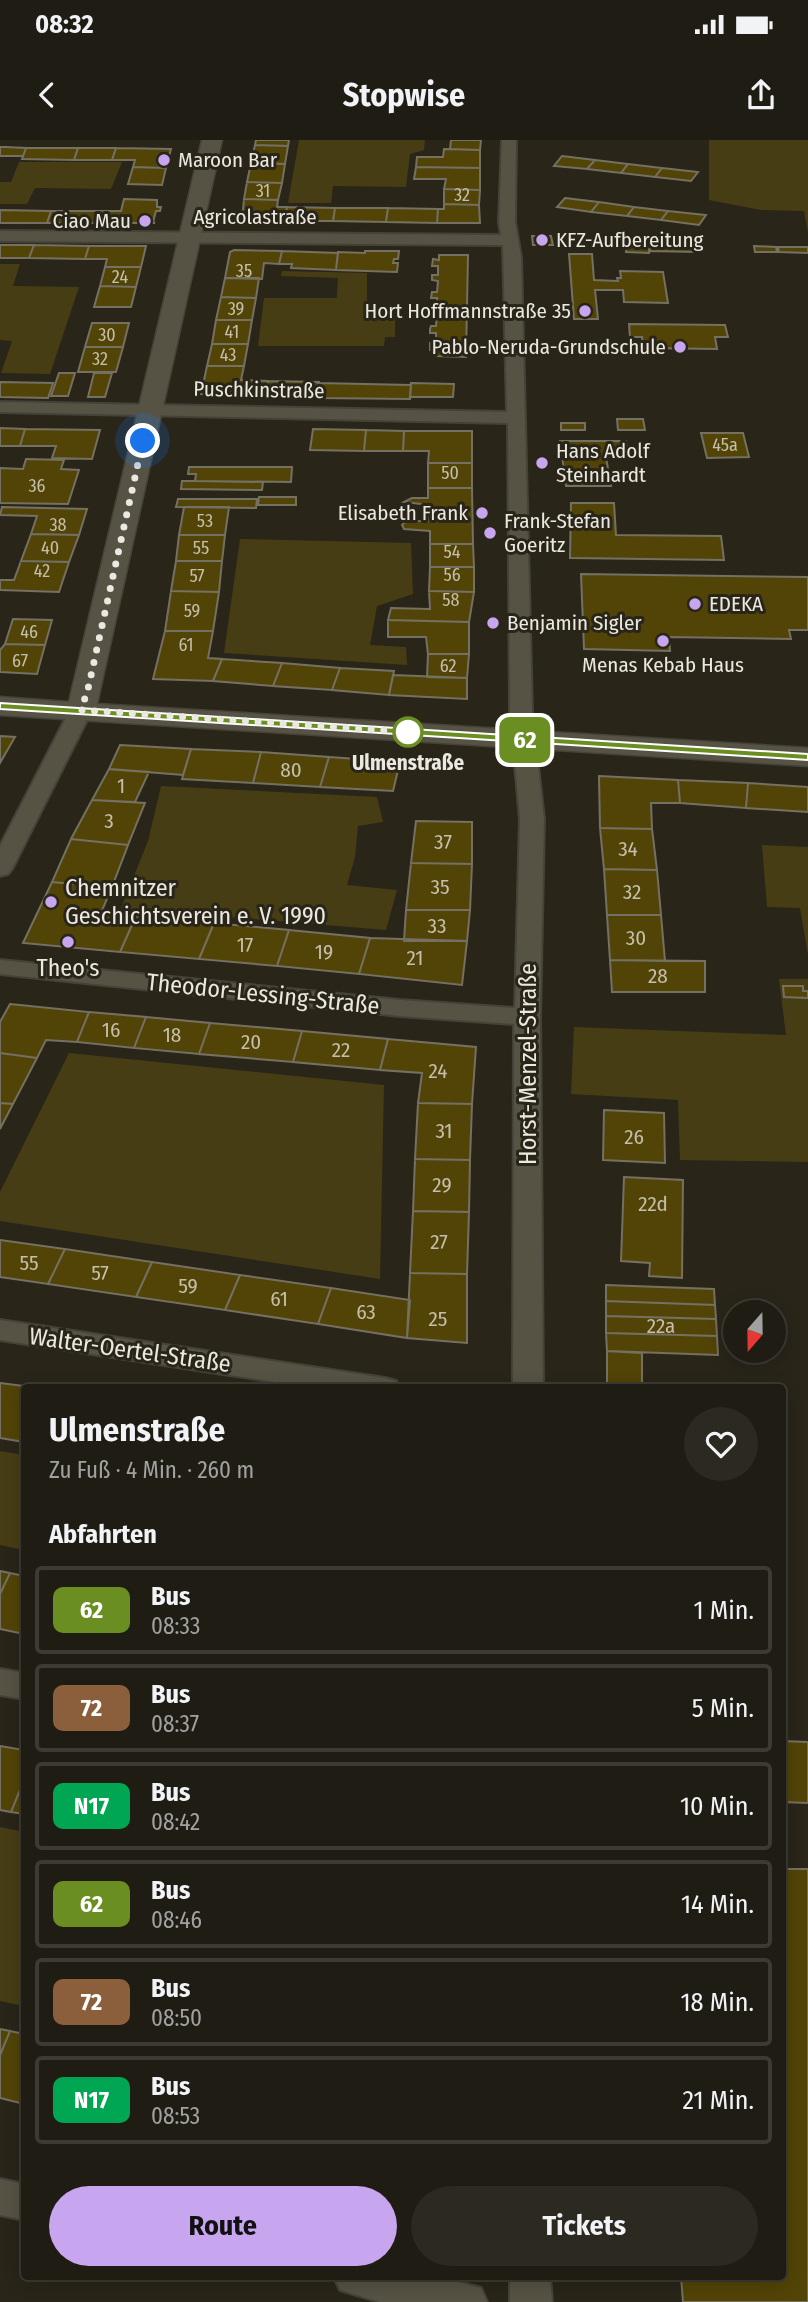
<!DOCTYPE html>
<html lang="de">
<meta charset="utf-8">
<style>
:root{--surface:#1f1c13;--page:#2c2921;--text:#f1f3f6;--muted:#a1a1a0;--line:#3c3a33;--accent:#c7a6ef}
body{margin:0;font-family:"Fira Sans Condensed",sans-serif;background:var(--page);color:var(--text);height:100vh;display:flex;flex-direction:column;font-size:26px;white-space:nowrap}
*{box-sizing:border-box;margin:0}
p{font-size:23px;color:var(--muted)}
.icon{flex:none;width:38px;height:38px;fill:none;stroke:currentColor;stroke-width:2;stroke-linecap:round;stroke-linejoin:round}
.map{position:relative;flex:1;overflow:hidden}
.drawer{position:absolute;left:21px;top:1244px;width:765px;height:896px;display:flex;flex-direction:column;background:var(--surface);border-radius:7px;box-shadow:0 4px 18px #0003,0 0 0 2px var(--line)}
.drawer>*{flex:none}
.badge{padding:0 14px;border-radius:10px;font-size:24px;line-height:46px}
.needle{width:46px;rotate:200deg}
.controls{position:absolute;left:723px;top:1160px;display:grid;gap:14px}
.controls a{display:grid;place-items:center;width:63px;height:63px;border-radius:50%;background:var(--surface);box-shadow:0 4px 18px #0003,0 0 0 2px var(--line);font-size:35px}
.you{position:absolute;width:35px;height:35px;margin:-18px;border:5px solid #fff;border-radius:50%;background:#1a73e8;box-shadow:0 0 0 10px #1a73e833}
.map>.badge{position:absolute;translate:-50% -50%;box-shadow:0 0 0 4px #fff}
h2{padding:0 28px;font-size:26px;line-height:63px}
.round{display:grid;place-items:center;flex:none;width:74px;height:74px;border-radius:37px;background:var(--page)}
.headline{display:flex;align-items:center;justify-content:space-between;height:119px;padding:0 28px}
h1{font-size:33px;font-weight:700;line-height:52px}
.cta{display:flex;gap:14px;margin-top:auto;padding:14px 28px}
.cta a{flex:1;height:80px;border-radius:42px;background:var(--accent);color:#111;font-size:28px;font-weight:700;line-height:80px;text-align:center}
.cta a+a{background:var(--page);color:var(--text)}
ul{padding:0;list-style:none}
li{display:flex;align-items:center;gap:21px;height:88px;margin:0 14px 10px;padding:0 14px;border:4px solid var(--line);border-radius:7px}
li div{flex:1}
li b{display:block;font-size:26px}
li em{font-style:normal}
li .badge{min-width:77px;font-weight:700;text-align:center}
.status{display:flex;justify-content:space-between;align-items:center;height:49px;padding:0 35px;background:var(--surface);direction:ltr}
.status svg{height:19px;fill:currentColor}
header{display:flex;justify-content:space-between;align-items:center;height:91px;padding:0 28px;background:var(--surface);font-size:32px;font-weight:700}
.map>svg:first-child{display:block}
</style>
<div class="status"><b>08:32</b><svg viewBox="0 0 49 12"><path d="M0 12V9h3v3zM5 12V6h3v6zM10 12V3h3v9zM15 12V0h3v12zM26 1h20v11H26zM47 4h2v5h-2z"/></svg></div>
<header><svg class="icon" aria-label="back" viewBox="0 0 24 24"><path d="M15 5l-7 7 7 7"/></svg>Stopwise<svg class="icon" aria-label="share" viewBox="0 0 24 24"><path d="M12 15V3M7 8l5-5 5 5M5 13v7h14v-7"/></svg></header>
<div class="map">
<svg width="808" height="2162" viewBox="0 0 808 2162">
<rect width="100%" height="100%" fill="#292519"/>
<!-- green -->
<path fill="#473d15" d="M299,0h126l-1,10 -14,4 -4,33 -73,-1 -2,17h-43z
M709,0h99v92l-4,-21 -43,-1 -52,-10z
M19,22h103l-11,27 -76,-1 -8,16h-27v-22h11z
M0,124h20l-7,22 66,1 -29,87 -49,-1 11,-32 -12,-1z
M282,131l85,2v32l28,9v23h-10l-1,9h-126l6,-48h73l1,-20 -57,-2z
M240,399l171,4 2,51 -36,12 -7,39 36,2 1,18 -183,-12z
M161,646l216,11 6,25 -25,4 -3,31 -8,28 50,5 -11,40 -265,-22 27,-67z
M762,705l46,2v108l-8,-47 -33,-1z
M779,839h29v183l-128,-2 -2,-60 -107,-6 3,-67 212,8z
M69,913l315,32 -4,194 -380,-58v-29z
M0,1311l24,4v95l-24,-5z
M0,1687l24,5v174l-24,-5z"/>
<!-- building -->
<path fill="#524407" stroke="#747062" stroke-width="2" d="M256,0h33l-1,6 -33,-1z
M451,0h30l-1,10 -30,-1z
M255,5l33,1 -3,18 -34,-1z
M0,7h5l21,1 -3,8h-23z
M26,8h52l-4,12 -52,-1z
M78,8h38l-4,12h-38z
M116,8l55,1 -5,19 -33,-1 2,-7h-23z
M444,9l36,1v18l-64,-1 1,-10h26z
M562,16l33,4 -8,9 -33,-3z
M595,20l33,4 -7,9 -34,-4z
M251,23l34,1 -3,19 -35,-1z
M628,24l34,4 -7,9 -34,-4z
M133,27l33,1 -4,17 -34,-1z
M416,27l64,1v22l-36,-1 2,-10h-32z
M662,28l36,4 -7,9 -36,-4z
M247,42l35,1 -4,17 -34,-1z
M444,49l36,1 -1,15 -35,-1z
M565,58l34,4 -8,10 -34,-5z
M124,59l33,1v7h4l-1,4h-4l-3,11 2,1h-56l4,-12h18z
M244,59l34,1 -1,7h10l-2,14 -43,-1z
M599,62l35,5 -7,9 -36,-4z
M444,64l35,1 1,18h-43l1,-14h6z
M287,67l48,1 -2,13h-48z
M634,67l34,4 -7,9 -34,-4z
M335,68h53l-2,14 -53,-1z
M388,68l50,1 -1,14 -51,-1z
M0,70l51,1 -4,12h-47z
M51,71h52l-4,12h-52z
M668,71l38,4 -7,10 -38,-5z
M532,96h19l2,9h-20z
M0,105h34l-5,13h-29z
M34,105l55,1 -4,13 -56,-1z
M89,106h57l-5,21h-36l2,-8h-22z
M627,106l22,1v6l-23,-1z
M651,106l46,1v5l-47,-1z
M754,106l22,1 1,5h-22z
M778,107h30v6l-29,-1z
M234,110l48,1 -3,13 -15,-1 -2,16 -37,-1 5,-26z
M282,111l56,2 -2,17 -45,-2 1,-4h-13z
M365,111h34l-1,8h-4l-1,4h5l-1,9 -61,-2 2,-18 27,1z
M569,114h23l2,26 24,1 -1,-3h4l-1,-7 43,1 5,31 -44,-1 -1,-12h-28l3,29h-24z
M439,115h29l-2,102 -31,-1v-6h-5v-7h6v-10h-6v-4l1,-3h5l1,-13h-6v-6h6v-9h-6l1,-6h5l1,-11 -6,-1v-5h6v-9h-6l1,-7 6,1z
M105,127h36l-5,20 -36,-1z
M225,138h34l-3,20 -35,-1z
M100,146l36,1 -5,20h-37z
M221,157l35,1 -4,22h-36z
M216,180h36l-4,24h-36z
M92,183h37l-6,24h-38z
M629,184l96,1 3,12h-13l2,12 -74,-1 -1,-11h-12z
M212,204h36l-4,22h-37z
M85,207h38l-7,25h-38z
M207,226h37l-3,14 27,1 -3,16 -64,-3z
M59,233h16l-7,23h-17z
M94,233h18l-7,24h-17z
M268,241l51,1 -3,16 -51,-1z
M0,242l53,1 -5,15 -48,-1z
M318,243l93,2 -1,14 -94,-1z
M411,243l43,1 -1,13h-43z
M617,279h26l2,11h-27z
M561,283h24v7h-24z
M0,288l25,1 -5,17h-20z
M25,289l75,1 -8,29 -40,-1 4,-12h-36z
M313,289l53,1 -2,21 -54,-1z
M366,290l38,1 -1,20h-39z
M404,291h68v32h-44l1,-12h-26z
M701,293h42l6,24 -42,1z
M560,301h66l3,16h-23l5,29h-45z
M26,319l38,1 -3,9 18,1 -11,34 -68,-1v-35l23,1z
M428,323h44v25h-44z
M189,327h103l-1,15 -96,-1 1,-7h-8z
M182,341h13l68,1 -1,8 -81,-1z
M428,348h44l1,56h-43v-13l-26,-2 -2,-4 4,-4h23v-16l-25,-3 8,-4h16z
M259,357h37v8h-38z
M178,359h79l-1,9 -80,-1z
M571,363h43l2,32 105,1 3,24 -154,-2z
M2,367l85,2 -8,26 -48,-1 6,-18 -37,-1z
M184,367h45l-4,28h-46z
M31,394l48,1 -10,27 -48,-1z
M179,395h46l-3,26h-46z
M430,404h43l1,23h-44z
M21,421l48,1 -10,30 -59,-2v-10h14z
M176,421h46l-3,31 -48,-1z
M430,427h44v25l-45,-1z
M581,434l227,3v53h-19l2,9 -122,-2 1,14 -86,-2z
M171,451l48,1 -6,39h-48z
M429,451l45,1 -5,30 -81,-2 3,-12 39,1z
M13,479l39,1 -7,25 -40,-1z
M388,480l81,2v32h-41l-2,-17h-38z
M165,491h48l-5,27 14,1 -9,22 -60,-2z
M5,504l40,1 -8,29 -37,-2v-22z
M428,514h41l-2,24 -40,-1z
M222,519l60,4 -9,23 -60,-5z
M282,523l58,5 -8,22 -59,-4z
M340,528l54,3 -5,24 -57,-5z
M393,535l74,3v21l-78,-4z
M0,596l15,1 -15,26z
M120,605l71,4 -8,26 -74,-6z
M191,609l70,3 -8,31 -71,-4z
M261,612l68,5 -9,30 -67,-4z
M329,617l71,5 -7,29 -73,-4z
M109,629l40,3 -14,30 -43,-2z
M599,636l79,4 2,23h-29l1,26 -52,-1z
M678,640l70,3 -2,25 -66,-5z
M748,643l60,4v25l-62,-4z
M92,660l53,3 -17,42 -57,-6z
M416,681l56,1v42l-61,-1z
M600,688l52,1 5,41 -53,-1z
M71,699l57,6 -16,42 -60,-5z
M411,723l61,1 -2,46h-64z
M604,729l53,1 4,45h-54z
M52,742l60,5 -11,26 35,3 -16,36 -97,-9z
M406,770h64l-3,31h-63z
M607,775h54l4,46 -55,-1z
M136,776l78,7 -15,36 -79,-7z
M214,783l75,7 -12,36 -78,-7z
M289,790l81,8 -11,36 -82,-8z
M370,798l97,3 -5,44 -103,-11z
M610,820l95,1v31h-93z
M783,846h20v5h5v7l-24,-1z
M10,864l79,8 -12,30 -31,-2 -9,18 -37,-5v-31z
M89,872l57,5 -12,31 -57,-6z
M146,877l64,6 -11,31 -65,-6z
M210,883l92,8 -9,31 -94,-8z
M302,891l86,8 -8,31 -87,-8z
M388,899l88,8 -4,57 -54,-1 4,-30 -42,-3z
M0,913l37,5 -24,46 -13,-1z
M0,963l13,1 -13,25z
M418,963l54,1 -2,56 -55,-1z
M604,970l60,3 1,50 -62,-3z
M415,1019l55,1 -1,52 -56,-1z
M624,1037l59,3 -1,98 -33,-2 1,-13 -29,-2z
M413,1071l56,1 -2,62 -57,-1z
M0,1100l65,9 -17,35 -48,-7z
M65,1109l87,13 -16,35 -88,-13z
M152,1122l88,13 -15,35 -89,-13z
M410,1133l57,1v69l-60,-5z
M240,1135l91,13 -13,36 -93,-14z
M606,1145l108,4 1,16 -109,-4z
M331,1148l79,12 -3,38 -89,-14z
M606,1161l109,4 1,14 -110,-3z
M606,1176l110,3 1,17 -111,-3z
M606,1193l111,3 1,19 -111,-4z
M607,1211l35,2v35h-35z
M0,1243l40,5h-16v54l-24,-4z
M0,1431l10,2 -10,21z
M10,1433l14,3v58l-24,-5v-35z
M782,1601l26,1v61l-26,-1z
M0,1606l24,4v30l-13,32 -11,-2z
M24,1640v34l-13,-2z
M782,1729h26v433h-125l-2,-25h101z
M0,1889l10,2 -10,24z
M10,1891l14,3v70l-24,-6v-43z"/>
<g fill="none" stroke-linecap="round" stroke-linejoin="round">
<!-- minor casing -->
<g stroke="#454239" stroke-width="4">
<path id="minor" d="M502,0h14l-1,82 6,35 11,455 12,107 -4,198 3,371h-30l1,-364 -114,-8 -400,-42v-14l400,40 115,8 5,-189 -10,-107 -2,-289 -508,-11v-10l507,10 -4,-167 -503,-4v-10l501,4 -2,-13z
M81,563l8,2 3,5 -80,159 -4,5 -8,2v-30l70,-136 3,-5z
M0,1180l385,58 11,3 4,7h-85l-315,-48z
M0,1529l24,4v26l-24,-4z
M0,2039l24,5v36l-24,-5z
M334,2137h105l42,11 6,14h-107l-40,-12z
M510,2137h40l2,25h-42z"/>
</g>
<!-- tertiary casing -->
<g stroke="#454239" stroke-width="3">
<path id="tertiary" d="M202,0h20l-125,564 711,44v18l-808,-51v-18l69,5z"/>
</g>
<!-- minor -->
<use href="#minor" fill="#565345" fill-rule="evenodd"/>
<!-- tertiary -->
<use href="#tertiary" fill="#565345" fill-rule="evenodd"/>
</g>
<!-- line -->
<path fill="#6b8e23" stroke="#fff" stroke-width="2" d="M0,563l808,51v6l-808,-51z"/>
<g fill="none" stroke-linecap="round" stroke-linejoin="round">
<!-- walk -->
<path stroke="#eae8e0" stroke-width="7" stroke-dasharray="0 12.6" d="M143,301l-55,248 -7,21 327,22"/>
</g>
<!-- markers -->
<g fill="#c7a6ef" stroke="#292519" stroke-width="2.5">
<circle cx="164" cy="20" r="7"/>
<circle cx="145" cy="81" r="7"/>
<circle cx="542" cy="100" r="7"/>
<circle cx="585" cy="171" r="7"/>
<circle cx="680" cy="207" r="7"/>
<circle cx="542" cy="323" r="7"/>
<circle cx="482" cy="373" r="7"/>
<circle cx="490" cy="393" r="7"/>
<circle cx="695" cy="464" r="7"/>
<circle cx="493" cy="483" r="7"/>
<circle cx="663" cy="501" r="7"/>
<circle cx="51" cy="762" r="7"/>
<circle cx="68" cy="802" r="7"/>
</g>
<circle fill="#fff" stroke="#6b8e23" stroke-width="3.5" cx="408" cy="592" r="14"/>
<g text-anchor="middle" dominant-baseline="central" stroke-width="6" stroke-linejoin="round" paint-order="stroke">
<!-- far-number labels -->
<g font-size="18" fill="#c4bfaa">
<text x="263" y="51">31</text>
<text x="462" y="55">32</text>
<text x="244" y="131">35</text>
<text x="120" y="137">24</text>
<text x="236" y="169">39</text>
<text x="232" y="192">41</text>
<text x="107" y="195">30</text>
<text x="228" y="215">43</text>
<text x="100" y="219">32</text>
<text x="725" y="305">45a</text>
<text x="450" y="333">50</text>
<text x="37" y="346">36</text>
<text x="205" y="381">53</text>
<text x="58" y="385">38</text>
<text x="50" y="408">40</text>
<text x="201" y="408">55</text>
<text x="452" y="412">54</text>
<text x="42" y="431">42</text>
<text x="452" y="435">56</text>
<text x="197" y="436">57</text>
<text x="451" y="460">58</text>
<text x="192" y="471">59</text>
<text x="29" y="492">46</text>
<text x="186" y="505">61</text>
<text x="20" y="521">67</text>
<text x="448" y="526">62</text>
</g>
<!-- far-poi labels -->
<g font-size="21" fill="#eae8e0" stroke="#292519" text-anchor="start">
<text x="178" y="20">Maroon Bar</text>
<text x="131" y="81" text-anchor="end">Ciao Mau</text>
<text x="556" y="100">KFZ-Aufbereitung</text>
<text x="571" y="171" text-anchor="end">Hort Hoffmannstraße 35</text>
<text x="666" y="207" text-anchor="end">Pablo-Neruda-Grundschule</text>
<text x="556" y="311">Hans Adolf<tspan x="556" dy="24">Steinhardt</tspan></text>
<text x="468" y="373" text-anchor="end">Elisabeth Frank</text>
<text x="504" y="381">Frank-Stefan<tspan x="504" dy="24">Goeritz</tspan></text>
<text x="709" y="464">EDEKA</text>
<text x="507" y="483">Benjamin Sigler</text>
<text x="663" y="525" text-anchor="middle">Menas Kebab Haus</text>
</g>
<!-- far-street labels -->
<g font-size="21" fill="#eae8e0" stroke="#292519">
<text x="255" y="77">Agricolastraße</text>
<text transform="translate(259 250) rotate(1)">Puschkinstraße</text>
</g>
<!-- far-stop labels -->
<g font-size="21" font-weight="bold" fill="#eae8e0" stroke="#292519">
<text x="408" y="623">Ulmenstraße</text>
</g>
<!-- number labels -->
<g font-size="21" fill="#c4bfaa">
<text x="291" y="630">80</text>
<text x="121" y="646">1</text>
<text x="109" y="681">3</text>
<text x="443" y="702">37</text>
<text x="628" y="709">34</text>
<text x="440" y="747">35</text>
<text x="632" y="752">32</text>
<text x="437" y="786">33</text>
<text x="636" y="798">30</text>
<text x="245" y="805">17</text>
<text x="324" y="812">19</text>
<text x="415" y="818">21</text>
<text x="658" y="836">28</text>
<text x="111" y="890">16</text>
<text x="172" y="895">18</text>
<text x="251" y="902">20</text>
<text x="341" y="910">22</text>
<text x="438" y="931">24</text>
<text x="444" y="991">31</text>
<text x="634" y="997">26</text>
<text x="442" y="1045">29</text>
<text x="653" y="1064">22d</text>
<text x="439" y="1102">27</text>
<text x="29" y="1123">55</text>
<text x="100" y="1133">57</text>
<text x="188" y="1146">59</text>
<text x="279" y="1159">61</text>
<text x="366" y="1172">63</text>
<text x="438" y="1179">25</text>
<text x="661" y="1186">22a</text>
</g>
<!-- poi labels -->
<g font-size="24" fill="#eae8e0" stroke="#292519" text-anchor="start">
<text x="65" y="748">Chemnitzer<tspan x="65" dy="28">Geschichtsverein e. V. 1990</tspan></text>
<text x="68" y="828" text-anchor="middle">Theo's</text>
</g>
<!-- street labels -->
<g font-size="24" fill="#eae8e0" stroke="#292519">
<text transform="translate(263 854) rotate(6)">Theodor-Lessing-Straße</text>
<text transform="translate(528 924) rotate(-90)">Horst-Menzel-Straße</text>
<text transform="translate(130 1210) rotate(8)">Walter-Oertel-Straße</text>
</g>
</g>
</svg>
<div class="controls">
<a><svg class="needle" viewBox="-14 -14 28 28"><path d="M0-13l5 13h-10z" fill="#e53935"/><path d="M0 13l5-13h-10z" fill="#a1a1a0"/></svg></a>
</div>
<div class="you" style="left:143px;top:301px"></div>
<b class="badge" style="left:525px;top:600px;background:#6b8e23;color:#fff">62</b>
<section class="drawer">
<div class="headline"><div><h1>Ulmenstraße</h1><p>Zu Fuß · 4 Min. · 260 m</p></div><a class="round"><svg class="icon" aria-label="heart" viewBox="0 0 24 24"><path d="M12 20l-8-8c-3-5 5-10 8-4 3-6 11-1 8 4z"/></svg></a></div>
<h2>Abfahrten</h2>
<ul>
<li><span class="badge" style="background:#6b8e23;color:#fff">62</span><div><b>Bus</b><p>08:33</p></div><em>1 Min.</em></li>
<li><span class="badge" style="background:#8b5e3c;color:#fff">72</span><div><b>Bus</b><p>08:37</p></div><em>5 Min.</em></li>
<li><span class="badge" style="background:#00a651;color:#fff">N17</span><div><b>Bus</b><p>08:42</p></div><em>10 Min.</em></li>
<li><span class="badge" style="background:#6b8e23;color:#fff">62</span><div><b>Bus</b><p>08:46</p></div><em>14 Min.</em></li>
<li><span class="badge" style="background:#8b5e3c;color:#fff">72</span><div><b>Bus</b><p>08:50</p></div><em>18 Min.</em></li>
<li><span class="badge" style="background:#00a651;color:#fff">N17</span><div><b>Bus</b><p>08:53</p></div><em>21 Min.</em></li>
</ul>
<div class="cta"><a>Route</a><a>Tickets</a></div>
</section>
</div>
